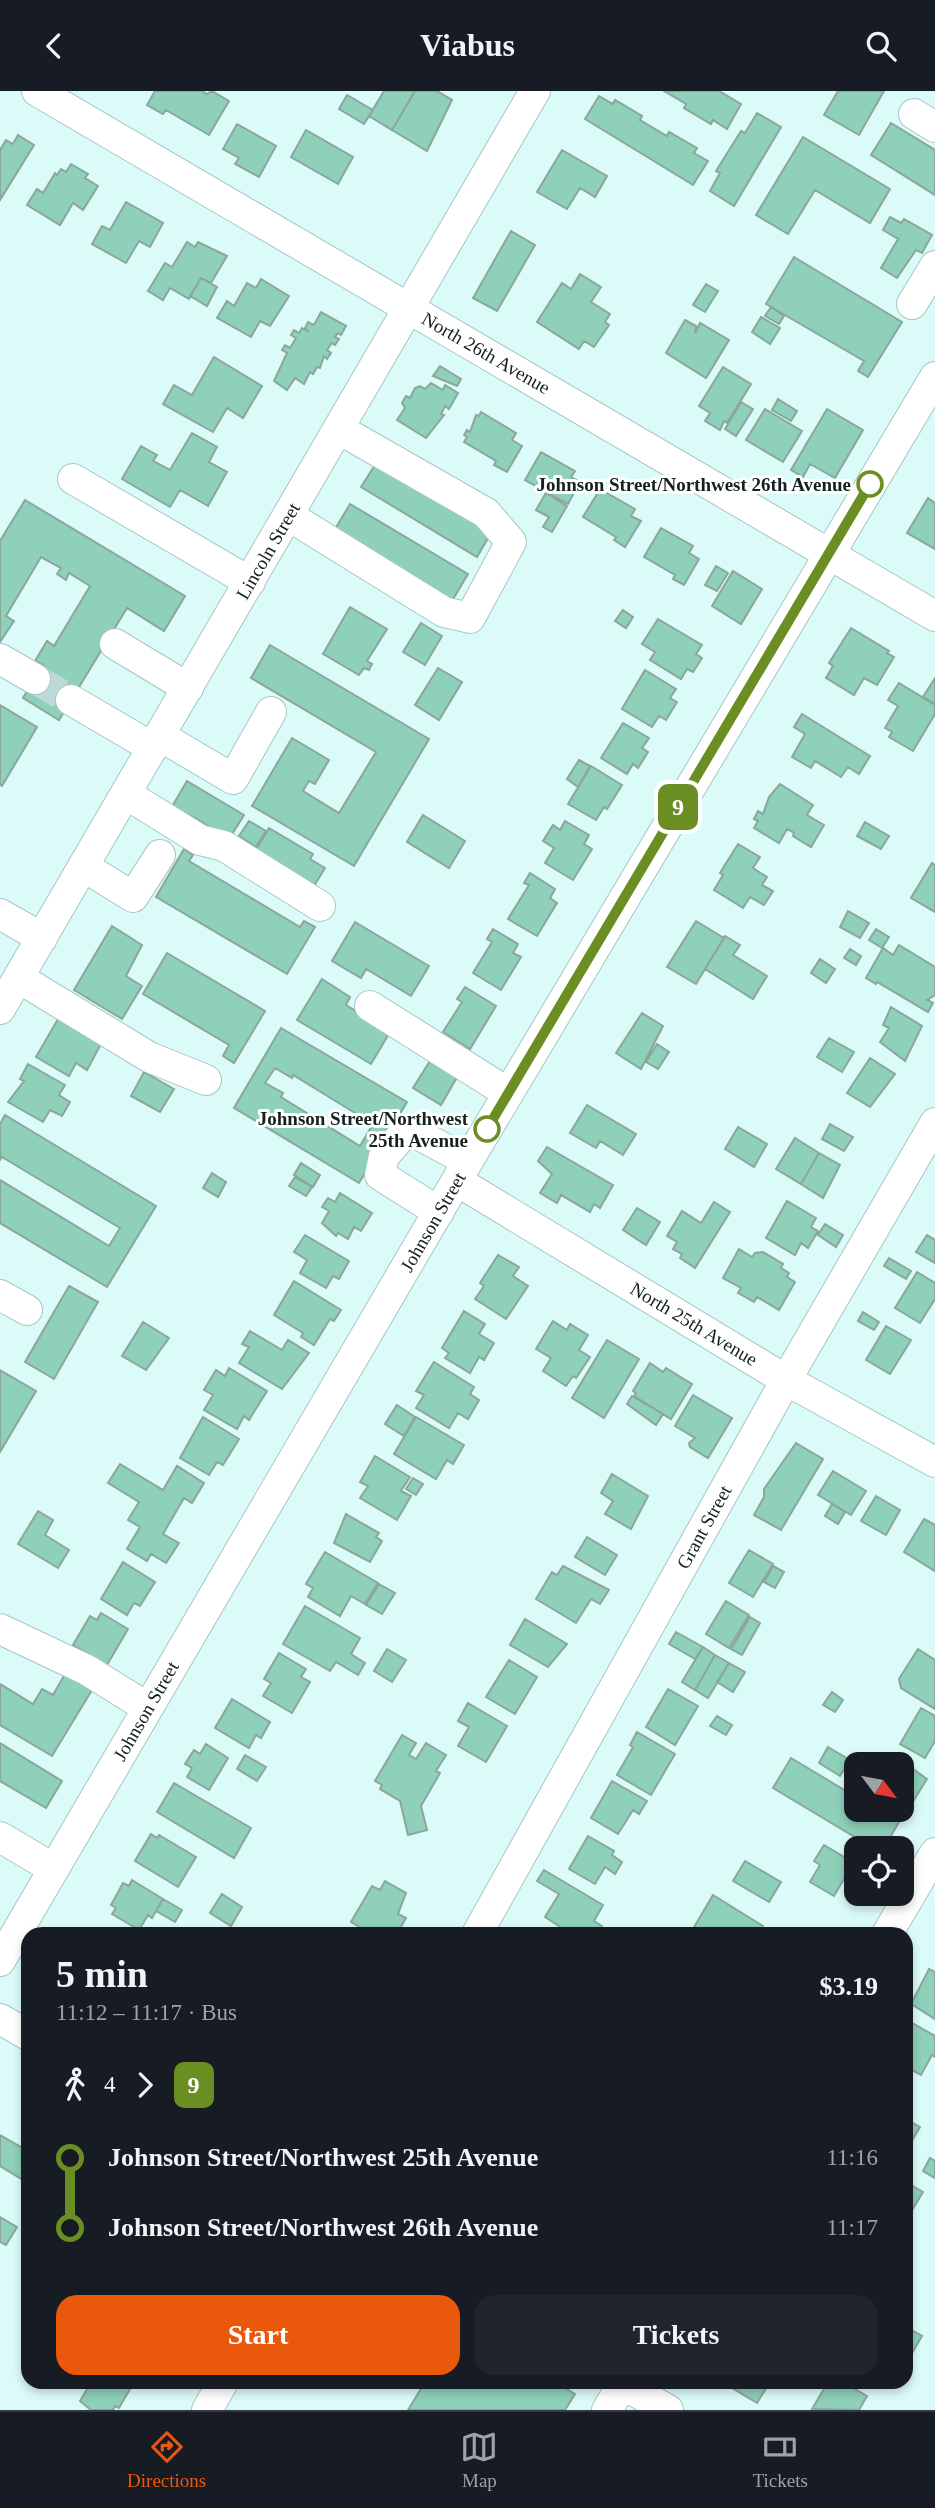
<!DOCTYPE html>
<meta charset="utf-8">
<style>
:root{--surface:#171b24;--page:#20242c;--text:#f1f3f6;--muted:#9ea1a6;--line:#363941;--accent:#ea580c}
body{margin:0;font-family:Georgia,serif;background:var(--page);color:var(--text);height:100vh;display:flex;flex-direction:column;font-size:26px;white-space:nowrap}
*{box-sizing:border-box;margin:0}
p{font-size:23px;color:var(--muted)}
.icon{flex:none;width:38px;height:38px;fill:none;stroke:currentColor;stroke-width:2;stroke-linecap:round;stroke-linejoin:round}
.map{position:relative;flex:1;overflow:hidden}
.sheet{position:absolute;left:21px;top:1836px;width:892px;height:462px;display:flex;flex-direction:column;background:var(--surface);border-radius:21px;box-shadow:0 4px 10px #0003}
.sheet>*{flex:none}
.badge{padding:0 14px;border-radius:10px;font-size:24px;line-height:46px}
.needle{width:46px;rotate:122deg}
.buttons{position:absolute;left:844px;top:1661px;display:grid;gap:14px}
.buttons a{display:grid;place-items:center;width:70px;height:70px;border-radius:14px;background:var(--surface);box-shadow:0 4px 10px #0003;font-size:35px}
.map>.badge{position:absolute;translate:-50% -50%;box-shadow:0 0 0 4px #fff}
.legs{display:flex;align-items:center;gap:10px;height:77px;padding:0 35px;font-size:23px}
.legs p{margin-inline-start:auto}
.summary{display:flex;align-items:center;justify-content:space-between;height:119px;padding:0 35px}
h1{font-size:38px;font-weight:600;line-height:52px}
.button{display:flex;gap:14px;margin-top:auto;padding:14px 35px}
.button a{flex:1;height:80px;border-radius:21px;background:var(--accent);color:#fff;font-size:28px;font-weight:600;line-height:80px;text-align:center}
.button a+a{background:var(--page);color:var(--text)}
ul{padding:0 35px;list-style:none}
li{display:flex;align-items:center;gap:24px;height:70px;font-size:26px}
li i{display:grid;place-items:center;width:10px;height:100%;margin:0 9px;background:currentColor}
li i::after{content:'';width:18px;height:18px;margin:-9px;border:5px solid;border-radius:50%;background:var(--surface)}
li p{margin-inline-start:auto}
li:first-child i{background:linear-gradient(#0000 50%,currentColor 0)}
li:last-child i{background:linear-gradient(currentColor 50%,#0000 0)}
header{display:flex;justify-content:space-between;align-items:center;height:91px;padding:0 35px;background:var(--surface);font-size:32px;font-weight:600}
.dock{display:flex;justify-content:space-around;align-items:center;height:98px;border-top:2px solid var(--line);background:var(--surface);font-size:19px;color:var(--muted)}
.dock a{display:grid;justify-items:center;gap:4px}
.dock .selected{color:var(--accent)}
.map>svg:first-child{display:block}
</style>
<header><svg class="icon" aria-label="back" viewBox="0 0 24 24"><path d="M15 5l-7 7 7 7"/></svg>Viabus<svg class="icon" aria-label="search" viewBox="0 0 24 24"><circle cx="10" cy="10" r="6"/><path d="M15 15l6 6"/></svg></header>
<div class="map">
<svg width="935" height="2319" viewBox="0 0 935 2319">
<rect width="100%" height="100%" fill="#dbfbf9"/>
<!-- building -->
<path fill="#8ed0b9" stroke="#8ba69b" stroke-width="2" fill-rule="evenodd" d="M155,0h47l5,3 5,-3 17,10 -20,34 -43,-25 -3,4 -16,-9z
M384,0h31l-23,39 -23,-14z
M415,0h22l15,9 -25,51 -35,-21z
M664,0h55l22,13 -14,25 -14,-9 -2,4 -27,-16 2,-4z
M838,0h46l-25,44 -35,-20z
M347,4l26,15 -9,14 -25,-15z
M599,5l14,8 2,-4 27,16 -2,4 27,16 2,-4 28,16 -3,5 14,8 -15,24 -108,-66z
M757,22l24,14 -47,79 -24,-15 10,-18 -4,-2 25,-40 4,2z
M891,32l44,27v45l-64,-40z
M237,33l39,22 -17,31 -24,-13 4,-6 -16,-9z
M306,39l47,27 -15,27 -47,-27z
M18,44l16,10 -34,55v-50l6,-10 7,4z
M803,46l87,52 -20,34 -55,-33 -27,44 -32,-19z
M562,59l45,26 -12,21 -15,-9 -13,21 -30,-17z
M71,73l17,10 -3,4 13,8 -15,24 -10,-7 -13,22 -33,-20 10,-16 6,4 12,-20 2,2 4,-6 5,3z
M126,111l37,21 -13,24 -11,-6 -13,22 -34,-19 10,-18 8,4z
M890,126l11,6 3,-4 28,16 -10,18 -6,-3 -19,28 -16,-10 17,-29 -15,-9z
M511,140l24,14 -38,66 -24,-13z
M187,151l8,5 3,-5 29,14 -16,27 -10,-5 -12,21 -19,-11 -7,12 -15,-9 17,-28 7,4z
M794,166l108,65 -34,55 -10,-6 6,-10 -98,-57z
M580,183l21,13 -10,15 19,12 -5,8 4,3 -15,22 -10,-6 -5,8 -42,-27 25,-39 9,6z
M201,187l16,9 -10,19 -17,-10z
M261,188l28,17 -19,30 -10,-5 -9,16 -34,-19 10,-17 7,5 13,-23 9,5z
M706,193l12,7 -13,21 -12,-7z
M771,216l13,9 -5,8 -14,-8z
M321,221l25,14 -5,9 -3,-2 -3,4 4,2 -4,6 -3,-2 -5,7 4,3 -4,6 -3,-3 -4,12 -3,-1 -4,7 -3,-2 -6,12 -9,-6 -8,12 -13,-9 13,-28 -5,-3 3,-5 5,3 6,-10 -5,-3 3,-5 5,3 3,-5 7,4 -4,-4 3,-6 6,3z
M761,226l19,11 -10,16 -18,-12z
M685,229l11,6 -1,7 5,-10 29,17 -23,38 -40,-25z
M214,266l48,29 -19,32 -16,-10 -14,24 -50,-28 11,-19 18,10z
M440,275l21,13 -4,7 -24,-10z
M723,276l28,17 -24,39 -3,-2 -4,9 -15,-9 5,-8 -11,-7z
M431,292l12,7 2,-5 13,8 -9,16 -4,-3 -4,8 3,1 -18,23 -29,-18 8,-12 -3,-5 4,-7 4,2 5,-10 5,-2 5,3z
M778,308l19,12 -6,10 -19,-11z
M741,311l12,7 -17,27 -11,-7z
M765,318l37,22 -19,31 -37,-22z
M827,318l36,21 -28,48 -25,-14 -7,13 -12,-7z
M481,321l35,21 -4,7 10,6 -15,26 -13,-7 2,-4 -32,-19 3,-5 -3,-2 3,-5 3,2 6,-17 3,1z
M192,342l25,14 -8,15 18,10 -19,34 -28,-16 -10,17 -48,-28 19,-33 16,9 -4,6 17,9z
M541,361l34,19 -4,6 9,5 -12,22 -43,-24z
M380,366l115,69 -18,31 -116,-70z
M600,398l35,20 -4,7 10,5 -16,26 -11,-7 2,-3 -33,-20z
M546,402l21,13 -15,26 -9,-5 6,-10 -13,-7z
M928,407l7,5v46l-28,-16z
M25,409l160,96 -21,35 -37,-23 -68,112 -36,-22 20,-33 -8,-4 12,-20 7,5 36,-60 -21,-13 -3,7 -9,-6 4,-6 -20,-11 -35,59 8,5 -14,21v-101z
M350,413l118,70 -19,32 -118,-70z
M661,437l32,18 -4,7 10,6 -15,26 -11,-6 2,-4 -31,-18z
M716,475l12,7 -11,18 -12,-6z
M733,480l29,18 -21,35 -29,-18z
M350,516l37,22 -20,32 5,3 -3,6 -5,-2 -5,7 -36,-21z
M623,519l10,7 -7,11 -11,-7z
M658,528l44,26 -6,9 6,4 -9,14 -6,-3 -6,10 -31,-19 5,-8 -13,-8z
M421,532l21,13 -17,29 -22,-13z
M851,537l38,23 -2,2 7,4 -17,28 -13,-7 -10,17 -28,-17 7,-12 -4,-3z
M270,554l159,94 -75,127 -102,-60 40,-68 37,22 -14,24 -6,-3 -6,10 36,22 37,-61 -125,-74z
M438,577l24,14 -23,38 -24,-15z
M645,579l31,19 -6,9 7,4 -11,18 -7,-4 -7,11 -30,-18z
M935,587v26l-12,-7z
M899,592l36,22v9l-22,37 -24,-14 3,-5 -7,-4 13,-22 -10,-6z
M0,614l37,22 -35,59 -2,-2z
M802,623l68,42 -11,18 -11,-7 -7,10 -26,-16 -4,7 -19,-11 13,-23 -11,-7z
M623,632l26,15 -7,10 6,4 -10,16 -5,-4 -6,10 -26,-16z
M579,669l11,6 -12,21 -11,-8z
M591,675l31,19 -15,24 -3,-2 -8,13 -28,-16z
M187,690l57,34 -15,24 -37,-23 -2,3 -17,-14z
M780,693l33,21 -6,10 17,10 -13,22 -18,-11 1,-3 -7,-4 -8,14 -25,-15 4,-7 -4,-2 4,-8 5,3 6,-17z
M423,724l42,26 -16,27 -42,-26z
M249,730l17,10 -10,16 -17,-11z
M565,730l24,14 -5,9 8,5 -19,31 -28,-17 9,-15 -11,-7 10,-16 7,5z
M865,731l24,14 -8,13 -24,-13z
M269,737l44,26 -3,5 15,9 -11,18 -59,-35z
M738,753l22,13 -7,11 14,9 -5,8 11,6 -9,14 -14,-8 -7,11 -29,-18 9,-15 -3,-2z
M184,758l9,6 -4,6 111,66 4,-6 11,6 -28,47 -131,-77z
M932,772l3,2v47l-24,-14z
M530,782l25,16 -5,9 7,5 -20,33 -29,-17 21,-34 -5,-2z
M848,820l21,12 -9,15 -20,-11z
M696,830l28,17 -28,46 -29,-17z
M355,831l74,44 -18,30 -45,-27 -5,9 -29,-17z
M112,835l30,19 -16,31 16,10 -20,33 -48,-29z
M493,838l25,15 -5,9 8,4 -20,33 -28,-17 19,-31 -5,-3z
M876,838l13,8 -7,11 -13,-8z
M725,845l15,9 -7,10 34,21 -14,23 -48,-30z
M899,854l36,22v28l-8,5 6,3 -5,9 -51,-30 -1,2 -10,-6 17,-30 10,7z
M850,858l11,7 -5,9 -12,-7z
M167,862l98,58 -31,52 -11,-7 6,-11 -86,-51z
M820,868l15,10 -9,14 -15,-10z
M322,888l28,18 -4,8 44,27 -19,32 -74,-44z
M465,896l31,19 -26,43 -27,-17 19,-30 -5,-3z
M891,916l31,19 -17,35 -25,-19 9,-14 -6,-3z
M642,922l21,13 -22,43 -25,-16z
M58,928l43,25 -14,26 -11,-7 -7,13 -33,-19z
M281,937l126,74 -48,81 -125,-75zM275,977l17,10 1,-3 80,49 -13,22 -79,-49 2,-4 -18,-10z
M829,947l25,14 -12,20 -25,-15z
M657,953l12,8 -11,17 -12,-7z
M433,965l27,16 -19,33 -28,-17z
M870,967l25,16 -25,33 -23,-14z
M28,973l37,21 -6,10 11,7 -8,14 -12,-6 -7,12 -35,-20 16,-21 -4,-2z
M144,981l30,17 -14,23 -29,-16z
M587,1014l49,29 -13,21 -23,-14 -4,7 -26,-15z
M5,1024l151,91 -49,81 -107,-64v-43l109,66 11,-18 -118,-71 -2,3v-36z
M830,1033l23,13 -9,14 -22,-12z
M738,1036l29,17 -13,23 -29,-18z
M795,1047l24,15 -18,31 -25,-15z
M547,1056l66,38 -13,23 -6,-4 -4,8 -29,-17 -4,8 -17,-10 12,-19 -14,-13z
M819,1062l21,12 -17,33 -22,-14z
M301,1072l19,12 -7,12 -19,-12z
M212,1082l14,9 -8,15 -15,-9z
M295,1086l17,10 -6,9 -17,-10z
M340,1102l32,20 -11,18 -7,-4 -6,12 -10,-6 -2,3 -14,-13 7,-12 -7,-4 6,-9 7,4z
M787,1110l29,17 -5,9 7,4 -10,17 -7,-5 -6,12 -29,-17z
M714,1111l16,10 -35,56 -15,-10 2,-4 -9,-5 4,-7 -10,-6 15,-25 19,12z
M637,1117l23,14 -14,23 -23,-15z
M825,1133l18,11 -7,12 -18,-12z
M305,1144l44,26 -10,18 -6,-3 -7,12 -26,-15 7,-13 -13,-8z
M927,1144l8,5v23l-19,-11z
M739,1158l13,8 3,-4 8,-1 20,12 -2,4 8,5 -2,4 8,5 -16,28 -22,-13 -3,5 -16,-9 3,-5 -18,-10z
M498,1164l21,12 -6,9 15,10 -22,33 -31,-20 9,-13 -4,-3z
M889,1167l22,13 -5,8 -22,-13z
M917,1181l18,11v16l-15,24 -25,-15z
M294,1190l47,29 -7,11 -4,-2 -16,26 -13,-8 2,-4 -29,-18z
M69,1195l29,16 -44,77 -29,-17z
M464,1220l21,13 -6,10 15,9 -10,17 -5,-3 -9,16 -25,-15 4,-5 -7,-5z
M863,1221l16,10 -5,8 -16,-9z
M553,1230l14,9 3,-6 18,11 -9,15 11,7 -14,21 -3,-2 -7,10 -23,-15 8,-13 -15,-9z
M143,1231l26,16 -23,32 -24,-14z
M886,1235l25,14 -21,34 -24,-14z
M250,1240l32,19 6,-10 21,13 -27,36 -43,-26 10,-16 -7,-3z
M607,1249l32,19 -35,59 -32,-20z
M434,1271l40,25 -4,7 9,6 -11,19 -10,-6 -9,15 -33,-20 8,-13 -8,-4z
M650,1272l13,9 3,-4 26,16 -21,35 -37,-23 2,-3 -3,-2z
M229,1277l38,23 -18,29 -5,-4 -7,13 -33,-19 9,-15 -9,-5 12,-20 9,6z
M0,1279l36,21 -36,61z
M693,1304l39,23 -24,40 -18,-11 -1,-4 6,-5 -20,-12z
M632,1305l31,18 -7,11 -29,-21z
M397,1314l18,12 -11,19 -19,-12z
M203,1326l36,22 -16,26 -6,-3 -8,13 -29,-17z
M416,1326l48,28 -11,19 -6,-4 -11,19 -42,-25z
M796,1352l27,16 -42,71 -27,-15 10,-18v-8z
M375,1365l35,21 -9,14 10,5 -14,24 -37,-22 8,-12 -8,-4z
M120,1373l43,26 14,-24 27,17 -12,20 -8,-5 -21,36 16,9 -13,20 -15,-9 -4,7 -20,-12 13,-22 -12,-7 11,-18 -31,-19z
M833,1380l33,20 -15,24 -33,-20z
M612,1383l36,22 -17,33 -26,-15 8,-13 -12,-8z
M413,1387l10,6 -7,11 -10,-6z
M876,1405l24,14 -14,25 -25,-14z
M832,1413l13,8 -7,12 -13,-8z
M38,1420l15,9 -8,15 24,15 -11,18 -40,-24z
M346,1423l33,19 -3,4 6,4 -12,21 -36,-19z
M924,1428l11,6v46l-31,-19z
M587,1446l30,18 -12,20 -30,-18z
M749,1459l24,14 -20,33 -24,-14z
M325,1461l53,31 -13,21 -14,-8 -11,20 -32,-19 5,-9 -7,-4z
M123,1471l32,20 -15,24 -6,-3 -7,12 -26,-16z
M563,1475l46,24 -9,14 -9,-5 -15,24 -40,-24 16,-27 5,3z
M773,1475l11,6 -9,16 -11,-6z
M379,1493l16,9 -13,21 -16,-9z
M726,1510l23,14 -20,33 -23,-14z
M305,1515l55,32 -9,16 14,9 -7,12 -22,-13 -6,9 -47,-27z
M101,1522l27,16 -21,36 -34,-20 17,-29 7,4z
M750,1526l10,6 -18,32 -11,-6z
M525,1528l42,25 -19,23 -38,-22z
M676,1541l27,15 -8,12 -26,-15z
M703,1556l12,8 -20,35 -13,-8z
M387,1558l19,11 -14,22 -18,-11z
M918,1558l17,11v49l-34,-21 -2,-9z
M279,1562l27,16 -5,8 9,5 -18,31 -29,-17 8,-13 -7,-4z
M715,1564l14,8 -21,35 -13,-8z
M509,1569l28,17 -22,37 -29,-17z
M729,1572l16,9 -12,20 -16,-10z
M68,1578l27,16 -43,71 -52,-31v-41l33,20 9,-15 11,6z
M668,1598l30,17 -23,39 -29,-18z
M832,1601l11,8 -8,12 -12,-7z
M232,1608l38,23 -9,16 -5,-3 -7,13 -34,-20z
M468,1612l39,23 -21,36 -28,-16 11,-19 -11,-6z
M921,1617l14,8v25l-10,17 -25,-14z
M717,1625l15,9 -6,10 -16,-9z
M637,1641l38,22 -24,41 -34,-20 16,-28 -3,-2z
M402,1644l14,8 -7,12 7,4 10,-16 20,12 -10,16 4,2 -19,33 6,24 -19,5 -8,-34 -20,-12 2,-4 -7,-4z
M0,1652l62,38 -16,27 -46,-27z
M206,1653l22,14 -19,32 -22,-13 5,-9 -7,-4 9,-14 6,4z
M828,1656l22,13 -10,16 -21,-13z
M245,1664l21,12 -9,14 -20,-12z
M895,1665l32,23 -13,21 -10,-6 -3,4v-34h-11z
M791,1667l65,39v12h21l22,13 -15,26h-11l-100,-60z
M612,1690l35,20 -8,13 -6,-4 -15,24 -27,-16z
M174,1692l77,45 -17,30 -77,-46z
M151,1743l6,4 2,-3 37,22 -18,30 -43,-26z
M588,1745l26,15 -2,4 10,7 -7,12 -10,-7 -10,17 -26,-15z
M824,1754l32,19v22l-12,-7 -10,17 -24,-14 10,-17 -6,-4z
M745,1770l36,21 -12,20 -36,-21z
M544,1779l59,35 -9,16 8,5 -4,8h-27l-26,-17 14,-23 -22,-13z
M132,1789l31,19 -11,19 -4,-3 -9,15 -27,-16 4,-6 -5,-3 12,-22 6,3z
M385,1790l21,12 -8,21 8,4 -9,16 -9,-3 -2,3h-15l-20,-12 21,-36 8,4z
M222,1803l20,13 -11,19 -21,-13z
M713,1804l50,31 -5,8h-57l-8,-5z
M163,1808l19,11 -7,12 -19,-11z
M929,1878l6,3v47l-24,-15z
M907,1929l28,16v21l-3,-2 -11,20 -15,-8z
M906,2028l14,8 -10,17 -4,-2z
M0,2044l28,16v32l-28,-17z
M930,2067l5,3v17l-12,-7z
M906,2091l17,10 -17,28z
M0,2126l17,10 -11,18 -6,-3z
M906,2236l16,9 -11,19 -5,-2z
M75,2291h54l4,2 -14,24 -4,-2 -2,4h-22l-11,-9 7,-12z
M425,2291h130l20,12 -10,16h-157z
M729,2291h41l-13,21 -30,-18z
M828,2291h15l24,14 -8,14 -47,-1z"/>
<g fill="none" stroke-linecap="round" stroke-linejoin="round">
<!-- minor-tunnel -->
<path stroke="#bddad8" stroke-width="30" stroke-dasharray="30 15" stroke-linecap="butt" d="M35,588l36,21"/>
<!-- minor casing -->
<g stroke="#a7c6c4" stroke-width="32">
<path id="minor" d="M37,0l898,525
M914,23l21,13
M912,213l23,-38
M73,388l177,103
M289,425l155,96 26,6 41,-76 -25,-29 -147,-84
M115,553l73,44
M0,568l35,20
M71,609l82,48
M160,645l73,43 38,-67
M126,703l74,46 24,6 96,60
M83,775l50,31 27,-42
M0,823l42,24
M19,887l130,79 57,23
M370,915l138,87
M0,918l535,-918
M457,1090l329,199 149,82
M439,1121l-59,-37 4,-19 24,-27 60,32
M0,1204l27,15
M0,1538l87,41 61,38
M0,1746l54,32
M477,1843l309,-554 149,-257
M887,1843l48,-81
M0,1870l468,-800 467,-784
M0,1928l28,16
M619,2291l49,28
M207,2319l16,-28
M607,2319l17,-28"/>
</g>
<!-- minor -->
<use href="#minor" stroke="#fff" stroke-width="30"/>
</g>
<g fill="none" stroke-linecap="round" stroke-linejoin="round">
<!-- line-1 casing -->
<g stroke="#fff" stroke-width="16">
<path id="line-1" d="M487,1038l383,-645"/>
</g>
<!-- line-1 -->
<use href="#line-1" stroke="#6b8e23" stroke-width="10"/>
</g>
<!-- markers -->
<g fill="#fff" stroke="#6b8e23" stroke-width="3.5">
<circle cx="870" cy="393" r="12"/>
<circle cx="487" cy="1038" r="12"/>
</g>
<g text-anchor="middle" dominant-baseline="central" stroke-width="6" stroke-linejoin="round" paint-order="stroke">
<!-- street labels -->
<g font-size="19" fill="#152120" stroke="#fff">
<text transform="translate(486 262) rotate(30)">North 26th Avenue</text>
<text transform="translate(268 460) rotate(-60)">Lincoln Street</text>
<text transform="translate(433 1131) rotate(-60)">Johnson Street</text>
<text transform="translate(694 1233) rotate(31)">North 25th Avenue</text>
<text transform="translate(704 1436) rotate(-61)">Grant Street</text>
<text transform="translate(146 1620) rotate(-60)">Johnson Street</text>
</g>
<!-- stop labels -->
<g font-size="19" font-weight="bold" fill="#152120" stroke="#fff" text-anchor="end">
<text x="851" y="393">Johnson Street/Northwest 26th Avenue</text>
<text x="468" y="1027">Johnson Street/Northwest<tspan x="468" dy="22">25th Avenue</tspan></text>
</g>
</g>
</svg>
<div class="buttons">
<a><svg class="needle" viewBox="-14 -14 28 28"><path d="M0-13l5 13h-10z" fill="#e53935"/><path d="M0 13l5-13h-10z" fill="#9ea1a6"/></svg></a>
<a><svg class="icon" aria-label="locate" viewBox="0 0 24 24"><circle cx="12" cy="12" r="6"/><path d="M12 2v4M12 18v4M2 12h4M18 12h4"/></svg></a>
</div>
<b class="badge" style="left:678px;top:716px;background:#6b8e23;color:#fff">9</b>
<section class="sheet">
<div class="summary"><div><h1>5 min</h1><p>11:12 – 11:17 · Bus</p></div><b>$3.19</b></div>
<div class="legs"><svg class="icon" aria-label="walk" viewBox="0 0 24 24"><circle cx="13" cy="4" r="2"/><path d="M13 8l-2 6 4 7M11 14l-3 7M7 12l3-4h3l4 4"/></svg>4<svg class="icon" aria-label="forward" viewBox="0 0 24 24"><path d="M9 5l7 7-7 7"/></svg><b class="badge" style="background:#6b8e23;color:#fff">9</b></div>
<ul>
<li><i style="color:#6b8e23"></i><b>Johnson Street/Northwest 25th Avenue</b><p>11:16</p></li>
<li><i style="color:#6b8e23"></i><b>Johnson Street/Northwest 26th Avenue</b><p>11:17</p></li>
</ul>
<div class="button"><a>Start</a><a>Tickets</a></div>
</section>
</div>
<nav class="dock">
<a class="selected"><svg class="icon" aria-label="directions" viewBox="0 0 24 24"><path d="M12 3l9 9-9 9-9-9zM9 14v-3h6M13 9l2 2-2 2"/></svg>Directions</a>
<a><svg class="icon" aria-label="map" viewBox="0 0 24 24"><path d="M3 6l6-2 6 2 6-2v14l-6 2-6-2-6 2zM9 4v14M15 6v14"/></svg>Map</a>
<a><svg class="icon" aria-label="tickets" viewBox="0 0 24 24"><path d="M3 7h18v10H3zM15 7v10"/></svg>Tickets</a>
</nav>
